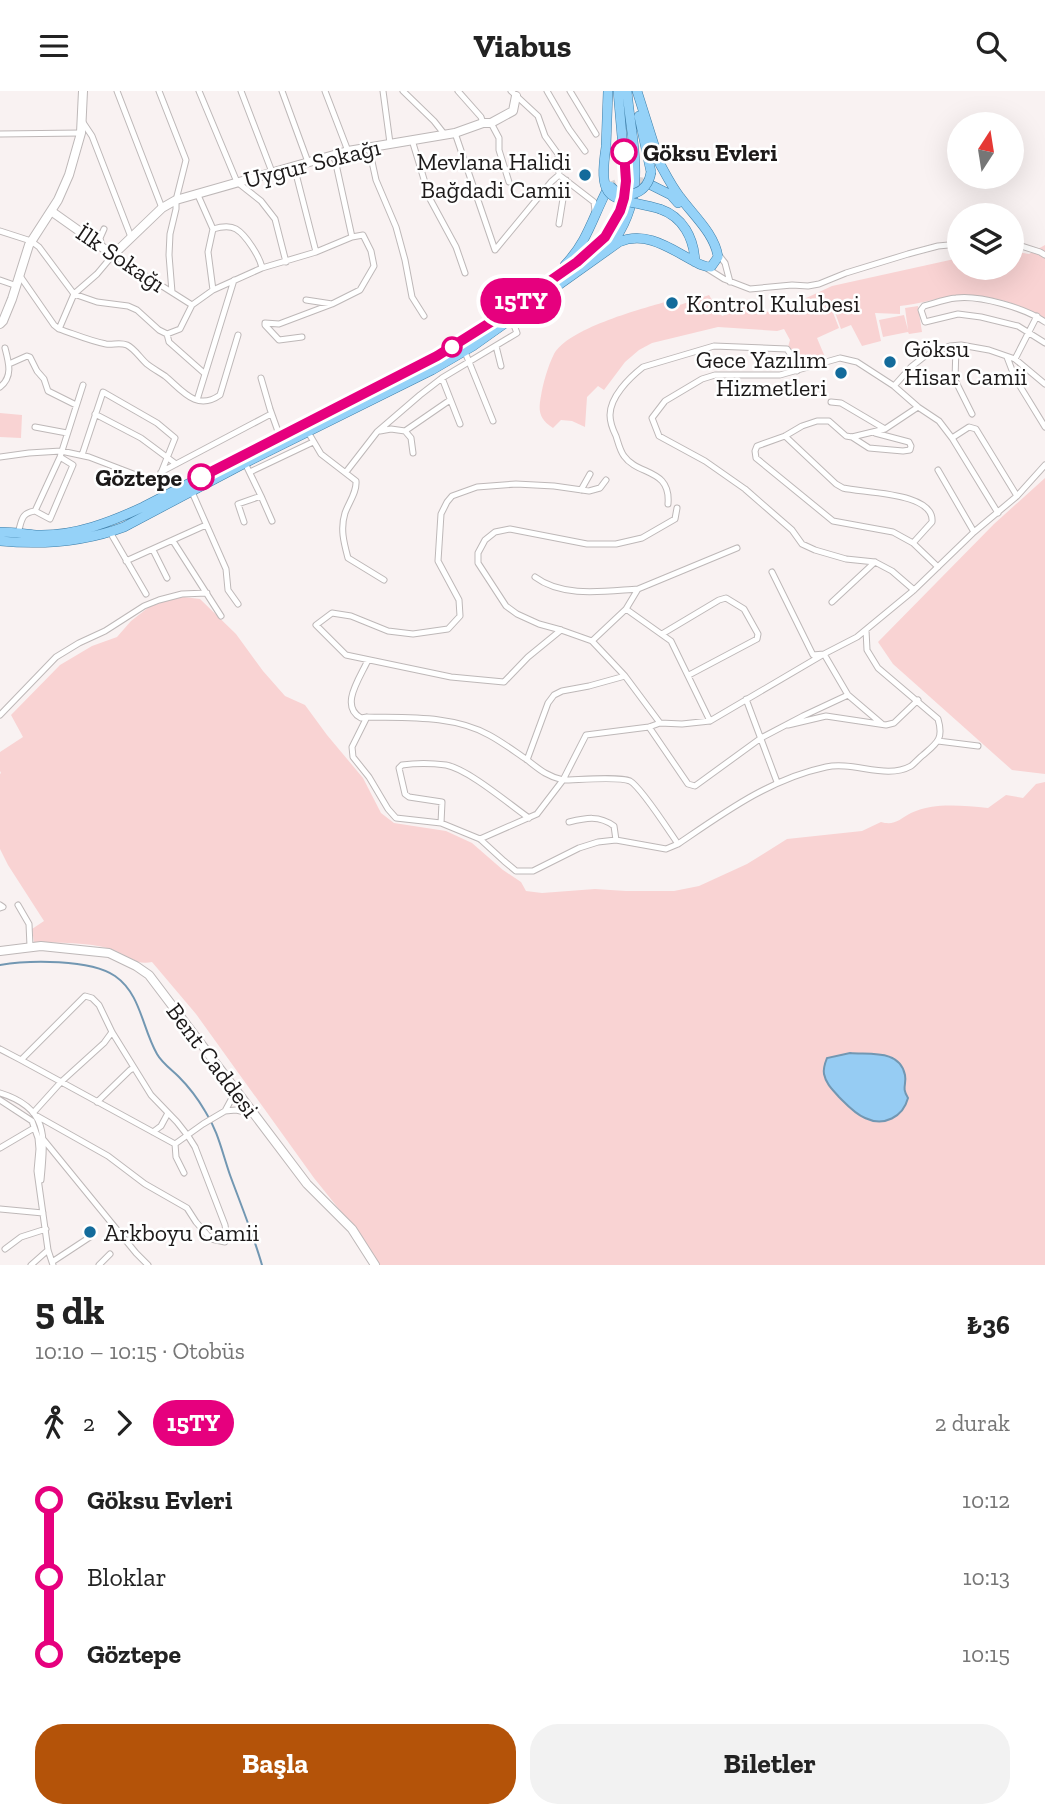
<!DOCTYPE html>
<html lang="tr">
<meta charset="utf-8">
<style>
:root{--surface:#fff;--page:#f2f2f2;--text:#222;--muted:#767676;--accent:#b45309}
body{margin:0;font-family:"Zilla Slab",serif;background:var(--page);color:var(--text);height:100vh;display:flex;flex-direction:column;font-size:26px;white-space:nowrap}
*{box-sizing:border-box;margin:0}
p{font-size:23px;color:var(--muted)}
.icon{flex:none;width:38px;height:38px;fill:none;stroke:currentColor;stroke-width:2;stroke-linecap:round;stroke-linejoin:round}
.map{position:relative;height:1174px;overflow:hidden}
.drawer{display:flex;flex-direction:column;background:var(--surface);flex:1}
.drawer>*{flex:none}
.badge{padding:0 14px;border-radius:23px;font-size:24px;line-height:46px}
.needle{width:46px;rotate:12deg}
.tools{position:absolute;left:947px;top:21px;display:grid;gap:14px}
.tools a{display:grid;place-items:center;width:77px;height:77px;border-radius:50%;background:var(--surface);box-shadow:0 7px 28px #0002;font-size:35px}
.map>.badge{position:absolute;translate:-50% -50%;box-shadow:0 0 0 4px #fff}
.legs{display:flex;align-items:center;gap:10px;height:77px;padding:0 35px;font-size:23px}
.legs p{margin-inline-start:auto}
.overview{display:flex;align-items:center;justify-content:space-between;height:119px;padding:0 35px}
h1{font-size:38px;font-weight:800;line-height:52px}
.action{display:flex;gap:14px;margin-top:auto;padding:14px 35px}
.action a{flex:1;height:80px;border-radius:28px;background:var(--accent);color:#fff;font-size:28px;font-weight:800;line-height:80px;text-align:center}
.action a+a{background:var(--page);color:var(--text)}
ul{padding:0 35px;list-style:none}
li{display:flex;align-items:center;gap:24px;height:77px;font-size:26px}
li i{display:grid;place-items:center;width:10px;height:100%;margin:0 9px;background:currentColor}
li i::after{content:'';width:18px;height:18px;margin:-9px;border:5px solid;border-radius:50%;background:var(--surface)}
li p{margin-inline-start:auto}
li:first-child i{background:linear-gradient(#0000 50%,currentColor 0)}
li:last-child i{background:linear-gradient(currentColor 50%,#0000 0)}
header{display:flex;justify-content:space-between;align-items:center;height:91px;padding:0 35px;background:var(--surface);font-size:32px;font-weight:800}
.map>svg:first-child{display:block}
</style>
<header><svg class="icon" aria-label="menu" viewBox="0 0 24 24"><path d="M4 6h16M4 12h16M4 18h16"/></svg>Viabus<svg class="icon" aria-label="search" viewBox="0 0 24 24"><circle cx="10" cy="10" r="6"/><path d="M15 15l6 6"/></svg></header>
<div class="map">
<svg width="1045" height="1174" viewBox="0 0 1045 1174">
<rect width="100%" height="100%" fill="#f9f2f2"/>
<!-- green -->
<path fill="#f9d3d3" d="M1045,154v74c-19,-14 -61,-26 -85,-24 -20,2 -40,9 -60,11v8l-25,-1 6,28 -19,5 -11,-21 -10,4 -9,-25 -2,1 9,23 -22,10 8,19 -16,6h-12l-9,-16 2,-7 -6,-11 -7,2 -59,-4 -66,16 -13,7 -14,12 -21,28 -6,-4 -11,11 -2,30 -13,-6 -11,-1 -8,8c-14,-9 -15,-17 -12,-32 2,-13 7,-30 13,-42 14,-25 83,-44 111,-52l3,7 41,-14 13,21 22,-9 30,6 58,-27 127,-28v10h53v-17l17,3z
M918,215l4,26 -13,2 -1,-2 -25,5 -4,-17 25,-5 4,15 -3,-22z
M0,322l22,2 -1,23 -21,-1z
M1045,387v296l-33,-4 -119,-106 -15,-22 116,-118z
M184,506l16,2 36,35 27,37 22,25 20,9 22,30 36,43 18,35 13,10 52,8 26,12 31,27 18,12 5,9 16,2 53,-4 31,2h48l25,-5 48,-22 40,-25 75,-8 19,-9c13,4 19,-3 30,-9 25,-11 51,-7 77,-5l18,-13 17,3 13,-14 9,-2v483h-666l-16,-26 -49,-61 -118,-164 -44,-52c-16,4 -26,-8 -41,-13 -24,-7 -52,-6 -77,-7l-2,-13 12,-8 -36,-56 -8,-16v-75l1,-1 -1,-2v-19l23,-15 -12,-22 49,-50 32,-19 25,-9 14,-16 18,-14 15,-6z"/>
<!-- water -->
<path fill="#96ccf3" stroke="#7297b2" stroke-width="2" d="M850,962c19,2 50,-4 55,22 2,10 -4,12 3,23 -5,19 -24,29 -43,20 -10,-4 -18,-13 -26,-21 -6,-7 -13,-13 -15,-23 -1,-5 1,-11 3,-16z"/>
<g fill="none" stroke-linecap="round" stroke-linejoin="round">
<!-- stream -->
<path stroke="#7297b2" stroke-width="2" d="M0,874c29,-5 90,-6 115,11 26,18 27,52 42,78 5,9 15,16 22,23 10,10 19,22 26,34 13,20 17,41 25,64 11,30 23,59 32,90"/>
<!-- primary-tunnel -->
<path stroke="#d8d2d2" stroke-width="9" stroke-dasharray="9 4.5" stroke-linecap="butt" d="M608,97c15,-9 28,-9 43,-3"/>
<!-- street casing -->
<g stroke="#beb8b8" stroke-width="7">
<path id="street" d="M117,0l45,117
M159,0l27,69 -10,40v9l-6,25 -1,21 3,37
M199,0l38,91 24,19 14,18 11,43
M241,0l31,81
M282,0l26,71
M325,0l23,60
M383,0l7,52
M403,0l31,30 11,14
M458,0l23,26 2,6
M547,0l22,38 16,22
M570,0l26,43
M82,30l10,15 39,101
M491,32l8,15v12l10,32
M455,42l40,117 56,-68 8,-7 -1,-21 -13,-18 -7,-20 -27,-25
M0,43l81,-1
M412,49l18,59 26,48 9,26
M369,57l7,32 20,47 9,33 7,37 12,19
M334,64l18,82
M294,75l22,86
M559,84l35,27 1,9
M197,102l16,36 -5,23 5,38
M559,133l7,-44
M213,138c7,-2 16,-4 23,0 10,6 24,28 26,39
M0,140l31,10 8,6 35,47 23,8 31,4 9,4 22,20 8,4 13,-5 12,-24 21,-15 49,-22 54,-16 36,-15 11,-2 8,16 3,15 -14,24 -28,14 -53,20 -14,-1v2l14,15 23,-3
M1012,152l28,9 5,3
M102,156l-2,-9 4,-9
M718,163l7,9 5,19
M708,178l16,10 26,10 42,-4 16,1 11,-2 27,-11 62,-19 30,-8 21,-2
M20,185l34,49 5,4c15,5 31,12 47,15 7,1 14,-2 21,1 8,4 13,13 20,19 5,4 12,8 18,12 16,13 31,36 55,19l18,-60
M0,189l17,6
M306,209l26,4
M1045,231c-20,-14 -65,-27 -89,-24 -11,1 -21,5 -32,8l-3,4 4,12 33,-8 23,3 37,9 27,17
M59,238l15,-35 23,-20 16,-19 79,50
M167,243l2,8 35,31
M496,255l5,20
M956,255l-1,34 17,34
M465,261l28,69
M1007,266l8,21 30,49
M1015,268l22,-43
M9,273l18,-8 3,1 7,14 7,8 4,12 28,14
M261,287l9,31 10,28
M442,287l18,46
M894,295l17,-19 14,-11 25,-10 11,-1 28,5 26,9 30,25
M0,296c13,-10 9,-24 5,-39
M197,309l37,-120
M831,311l10,1 44,26
M918,316l-33,22 -33,8 -6,-1 -17,-15h-12l-15,5 -17,10 -28,10 -2,5 1,7 77,63 60,11 20,11 25,24
M95,323l46,24 35,26
M35,336l32,6
M380,340l11,-2 14,2 6,7 2,15
M405,340l45,-31
M308,341l13,22 35,27c1,11 -7,21 -11,32 -5,16 -1,30 3,45l36,22
M785,345l51,48 7,4c20,5 92,4 89,34l-19,21
M852,346l17,11 34,3 7,-1 1,-4 -2,-4 -34,-9
M952,347l17,-11 7,2 41,67
M82,364l21,-63 54,31 18,15 -18,45
M0,366l29,-4 32,-2 28,6 68,26 24,2
M60,366l13,8 -23,54 -15,-8 25,-54 23,-72
M938,379l36,62
M161,381l110,-58
M250,381l63,-30
M346,381l31,-40 43,-37 22,-17 75,-45 -5,-13
M581,399l9,-16
M192,401l34,77 2,21 10,14
M261,405l11,25
M668,413c3,-36 -30,-28 -44,-48 -4,-5 -6,-14 -8,-20 -3,-6 -6,-14 -6,-21 0,-18 19,-37 33,-48l71,-21 73,3 6,9 4,13
M244,431l-6,-18 23,-8 -16,-33
M110,441l36,62
M18,442c4,-13 3,-20 17,-22
M173,450l48,75
M153,459l14,28
M126,470l80,-36
M772,481l41,83 11,-1 24,41 34,29
M535,486c28,21 70,14 103,12
M914,499l-22,-19 -17,-9 -29,-3 -31,-9 -13,-6 -10,-14 -47,-41 -40,-28 -46,-25 -7,-18 13,-17 37,-22 13,-4h65l60,-17 17,4 37,24 24,21 21,14 13,17 46,75
M832,511l43,-40
M626,518l45,32 39,80
M561,539l-33,27 -24,25 -53,-5 -105,-22 -30,-30 16,-12 19,3 37,15 25,3 35,-5 12,-13 -1,-16 -21,-39 3,-47 6,-12 5,-6 25,-9 39,-3 38,2 35,5 11,-3 6,-8
M662,543l57,-34 7,-2 18,11 14,25 -1,5 -68,36
M592,550l34,-32 12,-20 99,-41
M368,569c-8,18 -29,46 -7,58l6,-1c40,1 86,-2 122,18 13,7 25,16 37,24 13,10 20,17 37,21 14,0 56,-4 67,1 11,6 39,50 48,63
M746,608l31,83
M0,624l56,-58 23,-14 26,-12 39,-25 15,-6 23,-6 25,-1
M367,626l-15,30 1,10 16,20 19,32 8,9 45,5 39,16 24,22 12,10h17l46,-23 19,-6 18,-2 50,9 12,-5c47,-32 92,-65 148,-77 28,-6 60,13 85,-1 4,-3 8,-8 12,-11 14,-12 21,-16 15,-36l-60,-51 -11,-18 -1,-20
M660,632l-35,-47 -33,-35 -31,-11 -22,-6 -22,-10 -11,-8 -28,-43v-10l7,-13 10,-8 15,-3 77,15h29l26,-6 33,-19 2,-11
M788,634l38,-9 60,9 8,-2 24,-23
M649,636l39,57 7,2 66,-48 42,-22 45,-21
M938,650l40,5
M527,669l21,-57 6,-8 8,-4 27,-5 36,-10
M569,731c17,-4 30,-7 45,4l2,14
M441,732l1,-21 -33,-5 -4,-3 -6,-26 3,-3c14,-2 29,-2 44,0 22,4 63,39 83,53
M480,748l57,-25 26,-34 23,-45 63,-8 11,-4 22,1 28,-3 114,-67 33,-17 57,-47 60,-58 43,-36 28,-31
M0,814l3,2 -3,1
M18,814l11,19 1,22
M0,958l21,11 64,-64 7,2 7,7 13,27 39,63 26,27 11,14 7,11 30,78 2,13 -2,4 -14,-3 -15,-17 -9,-14 -42,-24 -37,-28 -71,-40
M21,969l154,84 28,-20 22,-13
M231,994l1,13 -7,13 11,-1 18,4
M0,1002c49,15 45,44 41,87
M0,1009l32,21 6,17 1,11 -2,22 11,79 5,15
M97,1011l33,-32 4,-2
M33,1022l28,-31 43,-39 8,-11
M153,1041l8,-6 7,-13
M43,1048l93,114 12,12
M175,1053l1,13 8,16
M0,1057l34,-20
M0,1118l43,4
M5,1158l16,-12 25,-8
M52,1171l38,-25
M31,1174l17,-15
M99,1174l11,-11"/>
</g>
<!-- secondary casing -->
<g stroke="#beb8b8" stroke-width="10">
<path id="secondary" d="M51,120l62,44 49,-47 14,-8 172,-49 107,-18 28,-10h8l22,-12 3,-15
M0,233l3,-3 9,-22 17,-54 29,-45 11,-25 12,-42 2,-42
M0,860l41,-5 68,7 27,13 13,9 158,209 45,45 23,36"/>
</g>
<!-- primary casing -->
<g stroke="#3d7ea8" stroke-width="10">
<path id="primary" d="M639,25l12,56
M606,56l2,-56
M651,94l20,10 7,8
M660,118c23,8 34,29 35,53
M611,154c38,-51 21,-97 16,-154
M565,174c23,-24 28,-49 43,-77
M0,441c13,0 26,2 38,3 37,1 73,-13 105,-28l294,-151 36,-22 81,-55 37,-28 19,-21 14,-32 2,-16 -8,-91
M0,450c42,4 84,1 124,-14l121,-64 187,-93 41,-24 146,-104c26,-11 49,5 71,17 7,4 13,8 21,8l7,-10c-3,-23 -25,-42 -38,-60 -8,-10 -14,-22 -20,-33l-23,-73"/>
</g>
<!-- street -->
<use href="#street" stroke="#fff" stroke-width="5"/>
<!-- secondary -->
<use href="#secondary" stroke="#fff" stroke-width="8"/>
<!-- primary -->
<use href="#primary" stroke="#95d2f8" stroke-width="9"/>
<!-- primary-bridge casing -->
<g stroke="#3d7ea8" stroke-width="10" stroke-linecap="butt">
<path id="primary-bridge" d="M606,56c-9,59 7,49 54,62
M610,95c15,16 38,8 41,-14"/>
</g>
<!-- primary-bridge -->
<use href="#primary-bridge" stroke="#95d2f8" stroke-width="9"/>
</g>
<g fill="none" stroke-linecap="round" stroke-linejoin="round">
<!-- line-1 casing -->
<g stroke="#fff" stroke-width="16">
<path id="line-1" d="M201,386l236,-121 54,-34 86,-60 28,-25 15,-26 4,-13 2,-17 -2,-29"/>
</g>
<!-- line-1 -->
<use href="#line-1" stroke="#e6007e" stroke-width="10"/>
</g>
<!-- markers -->
<g fill="#fff" stroke="#e6007e" stroke-width="3.5">
<circle cx="624" cy="61" r="12"/>
<circle cx="452" cy="256" r="9"/>
<circle cx="201" cy="386" r="12"/>
</g>
<g fill="#136b9b" stroke="#fff" stroke-width="2.5">
<circle cx="585" cy="84" r="7"/>
<circle cx="672" cy="212" r="7"/>
<circle cx="890" cy="271" r="7"/>
<circle cx="841" cy="282" r="7"/>
<circle cx="90" cy="1141" r="7"/>
</g>
<g text-anchor="middle" dominant-baseline="central" stroke-width="5" stroke-linejoin="round" paint-order="stroke">
<!-- stop labels -->
<g font-size="24" font-weight="bold" fill="#1d1a1a" stroke="#fff" text-anchor="start">
<text x="643" y="61">Göksu Evleri</text>
<text x="182" y="386" text-anchor="end">Göztepe</text>
</g>
<!-- poi labels -->
<g font-size="24" fill="#1d1a1a" stroke="#fff" text-anchor="start">
<text x="571" y="70" text-anchor="end">Mevlana Halidi<tspan x="571" dy="28">Bağdadi Camii</tspan></text>
<text x="686" y="212">Kontrol Kulubesi</text>
<text x="904" y="257">Göksu<tspan x="904" dy="28">Hisar Camii</tspan></text>
<text x="827" y="268" text-anchor="end">Gece Yazılım<tspan x="827" dy="28">Hizmetleri</tspan></text>
<text x="104" y="1141">Arkboyu Camii</text>
</g>
<!-- street labels -->
<g font-size="24" fill="#1d1a1a" stroke="#fff">
<text transform="translate(312 72) rotate(-14)">Uygur Sokağı</text>
<text transform="translate(121 167) rotate(34)">İlk Sokağı</text>
<text transform="translate(213 969) rotate(53)">Bent Caddesi</text>
</g>
</g>
</svg>
<div class="tools">
<a><svg class="needle" viewBox="-14 -14 28 28"><path d="M0-13l5 13h-10z" fill="#e53935"/><path d="M0 13l5-13h-10z" fill="#767676"/></svg></a>
<a><svg class="icon" aria-label="layers" viewBox="0 0 24 24"><path d="M12 4l9 5-9 5-9-5zM3 14l9 5 9-5"/></svg></a>
</div>
<b class="badge" style="left:521px;top:210px;background:#e6007e;color:#fff">15TY</b>
</div>
<section class="drawer">
<div class="overview"><div><h1>5 dk</h1><p>10:10 – 10:15 · Otobüs</p></div><b>₺36</b></div>
<div class="legs"><svg class="icon" aria-label="walk" viewBox="0 0 24 24"><circle cx="13" cy="4" r="2"/><path d="M13 8l-2 6 4 7M11 14l-3 7M7 12l3-4h3l4 4"/></svg>2<svg class="icon" aria-label="forward" viewBox="0 0 24 24"><path d="M9 5l7 7-7 7"/></svg><b class="badge" style="background:#e6007e;color:#fff">15TY</b><p>2 durak</p></div>
<ul>
<li><i style="color:#e6007e"></i><b>Göksu Evleri</b><p>10:12</p></li>
<li><i style="color:#e6007e"></i><span>Bloklar</span><p>10:13</p></li>
<li><i style="color:#e6007e"></i><b>Göztepe</b><p>10:15</p></li>
</ul>
<div class="action"><a>Başla</a><a>Biletler</a></div>
</section>
